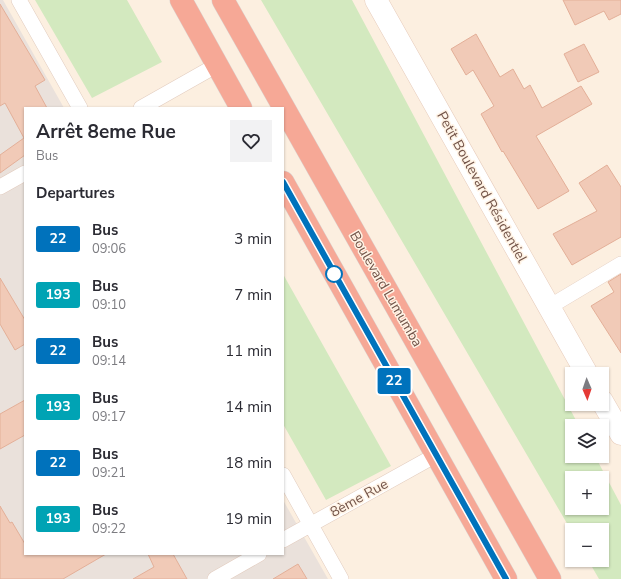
<!DOCTYPE html>
<meta charset="utf-8">
<style>
:root{--surface:#fff;--page:#f2f2f3;--text:#2b2b33;--muted:#7c7c81}
body{margin:0;font-family:"Nunito Sans",sans-serif;background:var(--page);color:var(--text);height:100vh;display:flex;flex-direction:column;font-size:15px;white-space:nowrap}
*{box-sizing:border-box;margin:0}
p{font-size:13px;color:var(--muted)}
.icon{flex:none;width:22px;height:22px;fill:none;stroke:currentColor;stroke-width:2;stroke-linecap:round;stroke-linejoin:round}
.map{position:relative;flex:1;overflow:hidden}
.sheet{position:absolute;left:24px;top:107px;width:260px;height:448px;display:flex;flex-direction:column;background:var(--surface);border-radius:0px;box-shadow:0 1px 3px #0004}
.sheet>*{flex:none}
.badge{padding:0 8px;border-radius:3px;font-size:14px;line-height:26px}
.needle{width:26px;rotate:178deg}
.controls{position:absolute;left:565px;top:367px;display:grid;gap:8px}
.controls a{display:grid;place-items:center;width:44px;height:44px;border-radius:0px;background:var(--surface);box-shadow:0 1px 3px #0004;font-size:20px}
.map>.badge{position:absolute;translate:-50% -50%;box-shadow:0 0 0 2px #fff}
h2{padding:0 12px;font-size:15px;line-height:36px}
.round{display:grid;place-items:center;flex:none;width:42px;height:42px;border-radius:0px;background:var(--page)}
.head{display:flex;align-items:center;justify-content:space-between;height:68px;padding:0 12px}
h1{font-size:19px;font-weight:700;line-height:30px}
ul{padding:0;list-style:none}
li{display:flex;align-items:center;gap:12px;height:56px;padding:0 12px}
li div{flex:1}
li b{display:block;font-size:15px}
li em{font-style:normal}
li .badge{min-width:44px;font-weight:700;text-align:center}
.map>svg:first-child{display:block}
</style>
<div class="map">
<svg width="621" height="579" viewBox="0 0 621 579">
<rect width="100%" height="100%" fill="#fcefe0"/>
<!-- industrial -->
<path fill="#eae1db" d="M0,0h3l61,108h-39v446h258v-54l45,79h-328z"/>
<!-- green -->
<path fill="#d3e9bf" fill-rule="evenodd" d="M35,0h92l35,62 -70,36z
M261,0h91l227,426h-7v30h23l26,49v74h-22l-11,-19h14v-30h-30v2zM572,478h30v30h-30z
M283,274l108,192 -65,34 -43,-76z"/>
<!-- building -->
<path fill="#f1cab7" stroke="#e3af98" d="M563,0h58v14l-12,6 -5,-9 -29,14z
M0,4l45,76 -10,6 12,22h-22v47l-25,18v-18l24,-17 -19,-35 -5,3z
M476,34l24,43 13,-8 11,20 6,-4 12,23 39,-22 11,18 -56,32 33,55 -31,18 -35,-58 -1,1 -21,-38 13,-8 -21,-36 -7,5 -15,-26z
M584,44l15,28 -21,10 -14,-28z
M607,165l14,22v50l-49,28 -19,-31 44,-23 -18,-28z
M621,274v79l-30,-47 23,-14 -6,-10z
M0,278l25,42v24l-10,6 -15,-26z
M25,400v35l-25,14v-35z
M0,506l10,17 2,-1 13,22v10h81l-43,25h-63z
M148,554h25l14,25h-54l21,-12z
M298,564l9,15h-34z"/>
<g fill="none" stroke-linecap="round" stroke-linejoin="round">
<!-- street casing -->
<g stroke="#e2ccbf" stroke-width="16">
<path id="street" d="M19,0l61,108
M141,108l76,-43
M0,187l25,-14
M549,307l72,-43
M283,475l58,104
M283,540l153,-85
M215,579l44,-25"/>
</g>
<!-- secondary casing -->
<g stroke="#e7ccbc" stroke-width="23">
<path id="secondary" d="M376,0l211,374
M602,401l19,33"/>
</g>
<!-- highway casing -->
<g stroke="#dad2cf" stroke-width="23">
<path id="highway" d="M181,0l60,108
M223,0l327,579
M283,182l223,397"/>
</g>
<!-- street -->
<use href="#street" stroke="#fff" stroke-width="15"/>
<!-- secondary -->
<use href="#secondary" stroke="#fff" stroke-width="22"/>
<!-- highway -->
<use href="#highway" stroke="#f6a896" stroke-width="22"/>
</g>
<g fill="none" stroke-linecap="round" stroke-linejoin="round">
<!-- line casing -->
<g stroke="#fff" stroke-width="9">
<path id="line" d="M283,182l223,397"/>
</g>
<!-- line -->
<use href="#line" stroke="#0072bc" stroke-width="6"/>
</g>
<!-- markers -->
<circle fill="#fff" stroke="#0072bc" stroke-width="2" cx="334" cy="274" r="8"/>
<g text-anchor="middle" dominant-baseline="central" stroke-width="3" stroke-linejoin="round" paint-order="stroke">
<!-- street labels -->
<g font-size="14" fill="#725348" stroke="#fff3e5">
<text transform="translate(482 187) rotate(61)">Petit Boulevard Résidentiel</text>
<text transform="translate(386 289) rotate(60)">Boulevard Lumumba</text>
<text transform="translate(359 498) rotate(-29)">8ème Rue</text>
</g>
</g>
</svg>
<div class="controls">
<a><svg class="needle" viewBox="-14 -14 28 28"><path d="M0-13l5 13h-10z" fill="#e53935"/><path d="M0 13l5-13h-10z" fill="#7c7c81"/></svg></a>
<a><svg class="icon" aria-label="layers" viewBox="0 0 24 24"><path d="M12 4l9 5-9 5-9-5zM3 14l9 5 9-5"/></svg></a>
<a>+</a>
<a>−</a>
</div>
<b class="badge" style="left:394px;top:381px;background:#0072bc;color:#fff">22</b>
<section class="sheet">
<div class="head"><div><h1>Arrêt 8eme Rue</h1><p>Bus</p></div><a class="round"><svg class="icon" aria-label="heart" viewBox="0 0 24 24"><path d="M12 20l-8-8c-3-5 5-10 8-4 3-6 11-1 8 4z"/></svg></a></div>
<h2>Departures</h2>
<ul>
<li><span class="badge" style="background:#0072bc;color:#fff">22</span><div><b>Bus</b><p>09:06</p></div><em>3 min</em></li>
<li><span class="badge" style="background:#00a3b4;color:#fff">193</span><div><b>Bus</b><p>09:10</p></div><em>7 min</em></li>
<li><span class="badge" style="background:#0072bc;color:#fff">22</span><div><b>Bus</b><p>09:14</p></div><em>11 min</em></li>
<li><span class="badge" style="background:#00a3b4;color:#fff">193</span><div><b>Bus</b><p>09:17</p></div><em>14 min</em></li>
<li><span class="badge" style="background:#0072bc;color:#fff">22</span><div><b>Bus</b><p>09:21</p></div><em>18 min</em></li>
<li><span class="badge" style="background:#00a3b4;color:#fff">193</span><div><b>Bus</b><p>09:22</p></div><em>19 min</em></li>
</ul>
</section>
</div>
